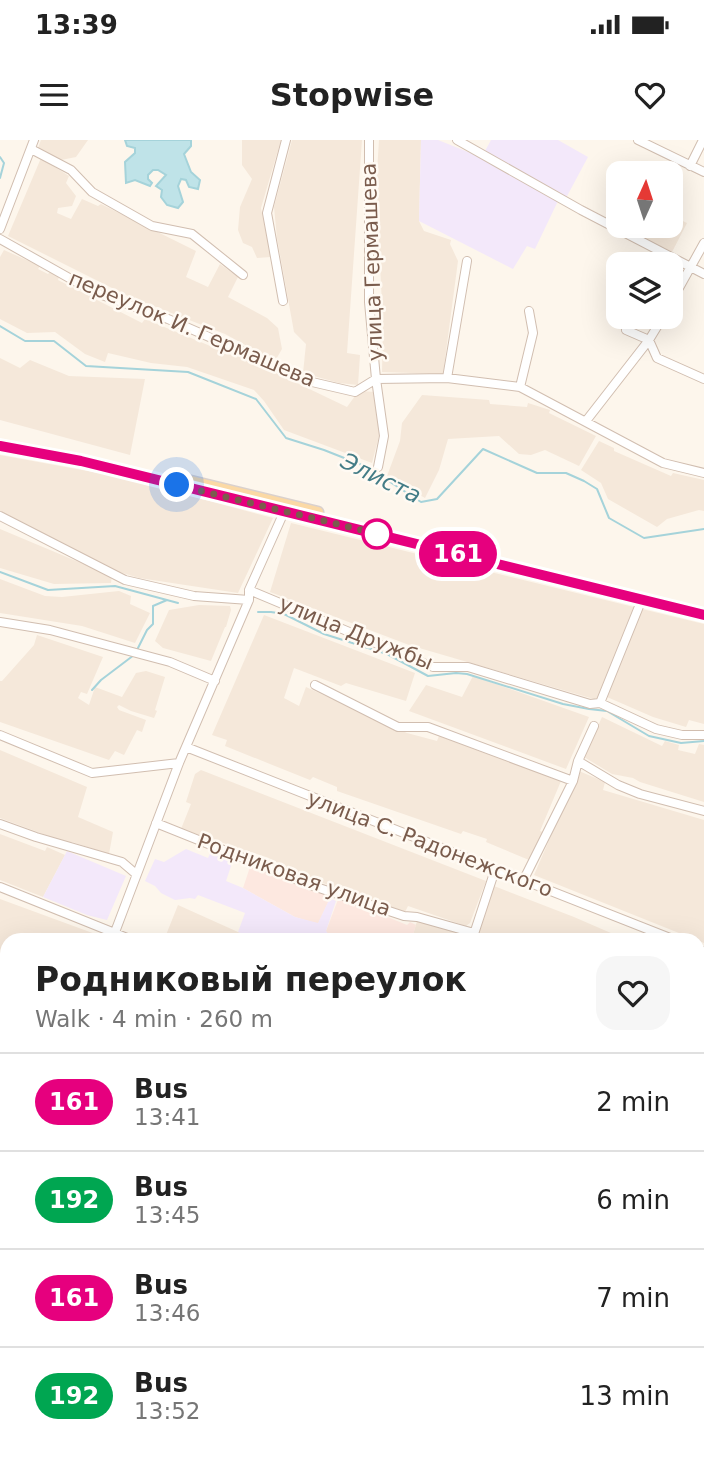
<!DOCTYPE html>
<meta charset="utf-8">
<style>
:root{--surface:#fff;--page:#f6f6f6;--text:#222;--muted:#767676;--line:#e0e0e0}
body{margin:0;font-family:"DejaVu Sans",sans-serif;background:var(--page);color:var(--text);height:100vh;display:flex;flex-direction:column;font-size:26px;white-space:nowrap}
*{box-sizing:border-box;margin:0}
p{font-size:23px;color:var(--muted)}
.icon{flex:none;width:38px;height:38px;fill:none;stroke:currentColor;stroke-width:2;stroke-linecap:round;stroke-linejoin:round}
.map{position:relative;flex:1;overflow:hidden}
.side{position:absolute;left:0px;top:793px;width:705px;height:527px;display:flex;flex-direction:column;background:var(--surface);border-radius:21px 21px 0 0;box-shadow:0 7px 28px #0002}
.side>*{flex:none}
.badge{padding:0 14px;border-radius:23px;font-size:24px;line-height:46px}
.needle{width:46px;rotate:3deg}
.tools{position:absolute;left:606px;top:21px;display:grid;gap:14px}
.tools a{display:grid;place-items:center;width:77px;height:77px;border-radius:14px;background:var(--surface);box-shadow:0 7px 28px #0002;font-size:35px}
.you{position:absolute;width:35px;height:35px;margin:-18px;border:5px solid #fff;border-radius:50%;background:#1a73e8;box-shadow:0 0 0 10px #1a73e833}
.map>.badge{position:absolute;translate:-50% -50%;box-shadow:0 0 0 4px #fff}
.round{display:grid;place-items:center;flex:none;width:74px;height:74px;border-radius:21px;background:var(--page)}
.headline{display:flex;align-items:center;justify-content:space-between;height:119px;padding:0 35px}
h1{font-size:33px;font-weight:700;line-height:52px}
ul{padding:0;list-style:none}
li{display:flex;align-items:center;gap:21px;height:98px;padding:0 35px;border-top:2px solid var(--line)}
li div{flex:1}
li b{display:block;font-size:26px}
li em{font-style:normal}
li .badge{min-width:77px;font-weight:700;text-align:center}
.status{display:flex;justify-content:space-between;align-items:center;height:49px;padding:0 35px;background:var(--surface);direction:ltr}
.status svg{height:19px;fill:currentColor}
header{display:flex;justify-content:space-between;align-items:center;height:91px;padding:0 35px;background:var(--surface);font-size:32px;font-weight:700}
.map>svg:first-child{display:block}
</style>
<div class="status"><b>13:39</b><svg viewBox="0 0 49 12"><path d="M0 12V9h3v3zM5 12V6h3v6zM10 12V3h3v9zM15 12V0h3v12zM26 1h20v11H26zM47 4h2v5h-2z"/></svg></div>
<header><svg class="icon" aria-label="menu" viewBox="0 0 24 24"><path d="M4 6h16M4 12h16M4 18h16"/></svg>Stopwise<svg class="icon" aria-label="heart" viewBox="0 0 24 24"><path d="M12 20l-8-8c-3-5 5-10 8-4 3-6 11-1 8 4z"/></svg></header>
<div class="map">
<svg width="704" height="1319" viewBox="0 0 704 1319">
<rect width="100%" height="100%" fill="#fdf6ec"/>
<!-- residential -->
<path fill="#f5e8da" d="M41,0h47l-12,17 -15,3 -23,-12z
M242,0h39l-20,68 10,49 -14,1 -5,-11 -9,-4 -5,-13 2,-23 12,-28 -10,-14z
M292,0h70l-15,213 13,2 -2,30 -19,-2 -36,-10 3,-29 -12,-12 -17,-94 -3,-31z
M379,0h42l-2,81 5,10 27,9 -1,4 8,17 -15,113 -61,-2 1,-49 -7,-135z
M41,18l28,18 -3,7 10,13 -4,10 -14,2 -1,5 14,6 11,-20 16,7 3,-2 95,47 -10,26 22,10 12,-23 18,13 -10,20 39,21 11,10 4,21 -7,12 -50,-27 -97,-38 -120,-60z
M618,69v17h52v-11l17,8 -16,31 -61,-30z
M4,110l36,16 -2,3 10,5 2,-2 9,5 -1,3 84,43 3,-4 87,36 2,-2 113,54 8,-11 6,-5 14,1 4,44 -7,27 -88,-33 -20,-29 -10,-11 -67,-23 -36,-4 -43,-10 -3,9 -20,-8 -30,-22 -28,1 -27,-14v-62z
M0,218l20,10 10,-8 39,16 76,3 -15,76 -130,-35z
M422,255l67,5 1,4 37,3 1,-4 22,7 -1,3 47,23 -17,30 -34,-16 -14,5 -12,-1 -20,-18 -51,3 -9,31 -14,28 -38,-22 13,-35 2,-18z
M599,301l15,7v3l57,25 2,-3 31,7v31l-5,-1 -32,9 -10,8 -49,-28 -7,-16 -20,-13z
M0,315l115,21 158,42 -35,75 -99,-15 -23,-7 -116,-60z
M291,383l343,84 -37,93 -188,-55 -139,-53z
M0,389l112,47 -1,7 -57,1 -54,-16z
M0,439l45,17 17,1 57,-6 12,5 -1,8 20,9 -15,30 -53,-17 -82,-13z
M199,465l31,1 1,4 -5,17h-1l-14,34 -48,-13 -8,-7 14,-31z
M642,469l62,15v100l-15,-4 -3,7 -33,-10 -46,-20z
M264,475l151,58 -9,28 -60,-18 -5,3 -47,-18 -10,30 15,8 7,-19 101,46 30,8 2,-5 122,45 -21,50 3,1 -14,28 -43,-18 1,-3 -24,-8 -2,3 -124,-43v-4l-24,-10 -3,3 -85,-34 2,-6 -15,-5z
M37,495l66,22 -16,37 -6,-2 -3,6 11,7 6,-18 27,10 14,-24 10,-2 19,6 -10,33 2,1 -3,7 -23,-7 -12,-6 -2,2 2,3 27,10 -4,12 -5,-2 -13,25 -9,-4 -6,9 -109,-38v-41h2l32,-36z
M473,536l116,41 -23,52 -157,-58 17,-26 36,12z
M602,577l60,29 3,-5 14,4 -1,5 17,4 4,-10 5,1v57l-64,-20 -7,-4 -21,-4 -28,-17z
M0,610l87,37 -9,30 35,15 -4,22 -37,-12 -2,2 -70,-26z
M201,630l285,111 -16,42 -4,3 -58,-20 -3,6 -108,-38 -28,-16 -88,-29 10,-25 -5,-2 9,-28z
M579,631l26,11 -2,8 101,30v123l-170,-68z
M0,694l45,17 2,-4 18,8 -22,42 -43,-17z
M494,746l80,31 53,23h-151z
M0,759l98,36 -2,5h-89v30l-7,-3z
M178,765l60,27 22,8h-82l-12,-5z
M417,781l48,14 -2,5h-49l-2,-2z
M698,827l6,2v92l-6,-2z
M698,1244l6,1v61l-4,13 -35,-6 33,-1z
M437,1312h178l29,7h-209z"/>
<!-- commercial -->
<path fill="#fde8e0" d="M251,724l81,30 -14,30 -23,-7 -52,-29z
M339,757l68,28 3,-3 6,3 -4,13 2,2h-83l-5,-9z"/>
<!-- education -->
<path fill="#f3e8fa" d="M421,0h17l35,14 85,47 -23,48 -8,-3 -14,23 -94,-48z
M491,0h67l30,17 -22,41 -81,-47z
M186,709l22,9 4,-8 22,7 -8,24 17,7 52,29 23,6 12,-25 6,3 -10,30 6,7 -1,2h-71l-22,-8 7,-19 -47,-18 -3,4 -5,-1 -15,2 -14,-7 -6,-7 -10,-5 10,-22 9,3z
M67,711l59,25 -19,44 -20,-5 -44,-18z"/>
<!-- green -->
<path fill="#d8ecc9" d="M0,859l7,2v451l83,1 -1,6h-89z"/>
<!-- water -->
<path fill="#bfe3e8" stroke="#a5d3da" stroke-width="2" d="M125,0h66v6l-7,8 7,18 9,8 -2,9 -9,-2 -3,-7 -5,-1 -3,7 5,16 -5,6 -11,-3 -6,-8 1,-7 -6,-4 10,-11 -8,-5h-5l-5,5v4l4,4 -2,3 -15,-6 -9,3 -1,-21 10,-9v-5l-8,-2z"/>
<g fill="none" stroke-linecap="round" stroke-linejoin="round">
<!-- stream -->
<path stroke="#a5d3da" stroke-width="2" d="M0,17l4,6 -4,15
M0,186l25,15h29l32,25 102,6 68,27 30,39 38,12 43,17 54,35 16,-3 46,-50 54,24h29l18,8 13,8 12,29 35,20 60,-9
M0,432l48,18 67,-4 63,17
M258,472h13l13,2 40,20 63,20 41,22 28,-3 11,1 96,30 26,5 18,2 42,25 32,7 23,-2
M137,510l10,-20 6,-6v-18l14,-6
M92,550l9,-10 33,-25"/>
<!-- minor casing -->
<g stroke="#d1beb0" stroke-width="10">
<path id="minor" d="M369,0v162l7,77 8,57 -6,31
M457,0l124,70 123,64
M638,0l66,32
M31,9l40,21 21,22 60,34 40,8 51,41
M690,26l13,-26
M0,89l34,-89
M0,99l94,53 74,27 144,63 43,10 21,-13 71,-1 73,9 143,76 41,10
M283,161l-16,-88 19,-73
M670,164l34,-61
M626,190l23,10 8,18 47,21
M447,238l20,-117
M520,247l13,-54 -4,-22
M586,281l63,-81 14,-23
M0,376l125,64 69,16 55,4
M249,450l184,77h35l122,37 10,-1 56,26 26,6h22
M0,482l50,8 120,32 45,19
M315,545l83,42h30l145,54
M600,563l42,-104
M0,595l92,38 87,-10
M186,607l489,193
M578,621l40,24 22,9 64,17
M156,683l157,63 91,30 13,1 57,16
M0,684l36,13 86,25 14,12
M523,741l50,-100 5,-20 16,-35
M0,747l132,53
M112,800l67,-177 70,-163v-10l35,-78
M472,800l23,-70
M698,809l6,3
M0,850l7,1
M698,930l6,2
M698,1016l6,2
M698,1109l6,3
M698,1190l6,2
M698,1242h6
M217,1312l13,3 1,-3
M332,1312l29,7
M646,1312l30,7
M96,1319l1,-7
M162,1319l1,-7
M296,1319l1,-7
M430,1319l2,-7"/>
</g>
<!-- major casing -->
<g stroke="#dad1cd" stroke-width="13">
<path id="major" d="M0,306l81,15 623,154
M187,340l131,32"/>
</g>
<!-- minor -->
<use href="#minor" stroke="#fff" stroke-width="8"/>
<!-- major -->
<use href="#major" stroke="#fbd9a5" stroke-width="10"/>
</g>
<g fill="none" stroke-linecap="round" stroke-linejoin="round">
<!-- line casing -->
<g stroke="#fff" stroke-width="16">
<path id="line" d="M0,306l81,15 623,154"/>
</g>
<!-- line -->
<use href="#line" stroke="#e6007e" stroke-width="10"/>
<!-- walk -->
<path stroke="#7a5c4d" stroke-width="7" stroke-dasharray="0 12.6" d="M177,345l209,51 -9,-2"/>
</g>
<!-- markers -->
<circle fill="#fff" stroke="#e6007e" stroke-width="3.5" cx="377" cy="394" r="14"/>
<g text-anchor="middle" dominant-baseline="central" stroke-width="5" stroke-linejoin="round" paint-order="stroke">
<!-- street labels -->
<g font-size="21" fill="#7a5c4d" stroke="#fffaf3">
<text transform="translate(372 122) rotate(-92)">улица Гермашева</text>
<text transform="translate(192 189) rotate(23)">переулок И. Гермашева</text>
<text transform="translate(356 493) rotate(22)">улица Дружбы</text>
<text transform="translate(430 704) rotate(21)">улица С. Радонежского</text>
<text transform="translate(294 735) rotate(20)">Родниковая улица</text>
</g>
<!-- water labels -->
<g font-size="23" font-style="italic" fill="#437c86" stroke="#fffaf3">
<text transform="translate(381 338) rotate(26)">Элиста</text>
</g>
</g>
</svg>
<div class="tools">
<a><svg class="needle" viewBox="-14 -14 28 28"><path d="M0-13l5 13h-10z" fill="#e53935"/><path d="M0 13l5-13h-10z" fill="#767676"/></svg></a>
<a><svg class="icon" aria-label="layers" viewBox="0 0 24 24"><path d="M12 4l9 5-9 5-9-5zM3 14l9 5 9-5"/></svg></a>
</div>
<div class="you" style="left:177px;top:345px"></div>
<b class="badge" style="left:458px;top:414px;background:#e6007e;color:#fff">161</b>
<section class="side">
<div class="headline"><div><h1>Родниковый переулок</h1><p>Walk · 4 min · 260 m</p></div><a class="round"><svg class="icon" aria-label="heart" viewBox="0 0 24 24"><path d="M12 20l-8-8c-3-5 5-10 8-4 3-6 11-1 8 4z"/></svg></a></div>
<ul>
<li><span class="badge" style="background:#e6007e;color:#fff">161</span><div><b>Bus</b><p>13:41</p></div><em>2 min</em></li>
<li><span class="badge" style="background:#00a651;color:#fff">192</span><div><b>Bus</b><p>13:45</p></div><em>6 min</em></li>
<li><span class="badge" style="background:#e6007e;color:#fff">161</span><div><b>Bus</b><p>13:46</p></div><em>7 min</em></li>
<li><span class="badge" style="background:#00a651;color:#fff">192</span><div><b>Bus</b><p>13:52</p></div><em>13 min</em></li>
</ul>
</section>
</div>
